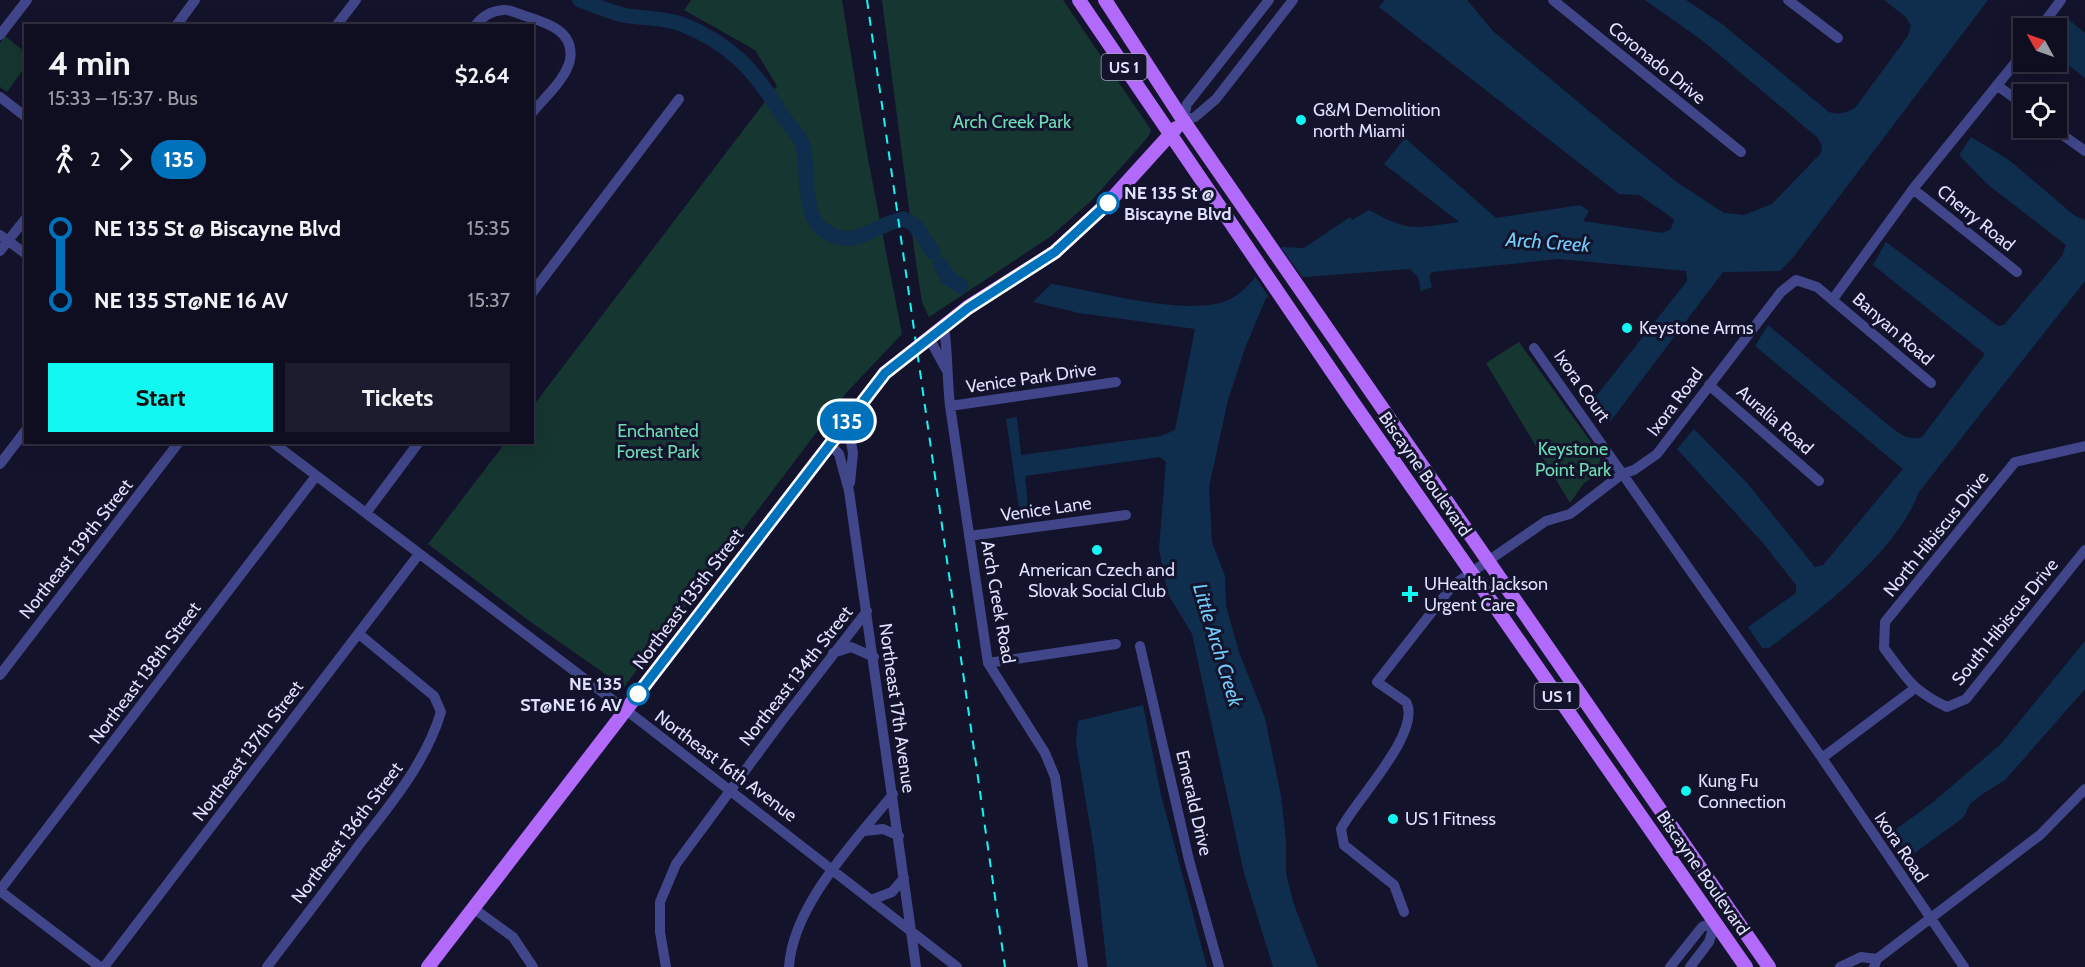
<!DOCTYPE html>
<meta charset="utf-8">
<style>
:root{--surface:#0f0e21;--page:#1d1c2e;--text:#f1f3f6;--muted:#9b9ca5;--line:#2f2e3f;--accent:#12f7f1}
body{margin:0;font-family:Cabin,sans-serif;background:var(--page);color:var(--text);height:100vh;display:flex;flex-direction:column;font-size:22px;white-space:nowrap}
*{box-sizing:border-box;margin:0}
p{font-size:20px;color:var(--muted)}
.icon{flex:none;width:33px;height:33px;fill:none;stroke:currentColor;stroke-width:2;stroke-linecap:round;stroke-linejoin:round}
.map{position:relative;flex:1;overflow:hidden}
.details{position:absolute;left:24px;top:24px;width:510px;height:420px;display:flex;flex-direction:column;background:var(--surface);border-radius:0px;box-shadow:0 6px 24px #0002,0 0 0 2px var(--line)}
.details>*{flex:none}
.badge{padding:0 12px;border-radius:20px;font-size:21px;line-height:39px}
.needle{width:39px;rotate:310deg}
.fabs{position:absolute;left:2013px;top:18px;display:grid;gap:12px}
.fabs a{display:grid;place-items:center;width:54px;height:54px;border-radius:0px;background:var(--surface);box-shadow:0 6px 24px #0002,0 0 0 2px var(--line);font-size:30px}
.map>.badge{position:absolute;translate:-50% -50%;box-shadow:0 0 0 3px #fff}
.legs{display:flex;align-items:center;gap:9px;height:66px;padding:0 24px;font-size:20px}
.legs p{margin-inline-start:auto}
.summary{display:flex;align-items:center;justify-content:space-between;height:102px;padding:0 24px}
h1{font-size:33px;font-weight:700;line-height:45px}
.action{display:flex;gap:12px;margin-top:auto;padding:12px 24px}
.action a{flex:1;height:69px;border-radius:0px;background:var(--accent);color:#111;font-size:24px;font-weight:700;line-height:69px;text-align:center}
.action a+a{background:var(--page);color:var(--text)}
ul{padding:0 24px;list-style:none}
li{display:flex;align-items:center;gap:21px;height:72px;font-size:22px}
li i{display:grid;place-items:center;width:9px;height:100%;margin:0 8px;background:currentColor}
li i::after{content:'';width:15px;height:15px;margin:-8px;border:4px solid;border-radius:50%;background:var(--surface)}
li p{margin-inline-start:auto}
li:first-child i{background:linear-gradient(#0000 50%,currentColor 0)}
li:last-child i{background:linear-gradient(currentColor 50%,#0000 0)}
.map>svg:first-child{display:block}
</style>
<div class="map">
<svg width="2085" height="967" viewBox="0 0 2085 967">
<rect width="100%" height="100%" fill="#14132c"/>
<!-- green -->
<path fill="#163631" d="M691,0h151l26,159 34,175 -55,58 -223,295 -96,-67 -100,-76 77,-101 27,-1 1,-36 244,-320 -22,-36 -71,-40z
M882,0h181l88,130 -3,7 -56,63 -42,37 -121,80 -7,-15 -6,-39z
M5,36l20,16v15l-18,25 -7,-5v-44z
M1519,342l82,114 -5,20 -12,7 -14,20 -84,-140z"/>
<!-- water -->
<path fill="#0f2e4e" d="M1385,0h82l26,31 120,100 65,52 46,30 20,2 28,-11 49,-51 1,-7 -4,-8 -115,-97 -58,-41h41l36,24 107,88c11,3 17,1 26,-4l53,-72 3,-10 -5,-9 -22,-17h104l-193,255 -15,16 -57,1 -113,150 -16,-23 93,-118 -1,-10 -127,-12 -127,13 -3,4 3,11 -11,4 -3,-14 -8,-8 -106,8 -38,21 -21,50 -17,52 -19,87 3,55 13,34 1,30 13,46 26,66 16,78 5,44v33l7,29 25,65h-45l-29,-94 -52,-239 -24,-40 -9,-45 7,-87 -6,-5 -135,19 3,30 -9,2 -13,-89 11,-2 4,38 140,-19 14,-6 20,-101 -116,-16 -46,-11 18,-18c44,6 146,37 183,13 15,-9 34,-36 48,-50l22,1 46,-31 2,3 17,-10c42,23 44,18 90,12l-75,-58 21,-26 91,80 84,-13 9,6 -6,10 79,12 9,-4 3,-10 -35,-24 -20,-1 -240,-187z
M2059,18l10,2 16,13v45l-28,-22 -1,-28h-5z
M1971,137l38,23 66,56 10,4v61l-166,211c-24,62 -98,117 -150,156h-7l-14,-21 48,-34v-8l-33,-42 -86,-94 17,-20 53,54 68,84 8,-2 80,-96 -148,-123 13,-21 124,103c10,7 17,13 30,9l63,-83 -112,-89 13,-23 112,84 6,-1 58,-69 4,-11 -79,-61 -28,-29z
M2085,641v48l-80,91 -24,15 -11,9 -6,13 -52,38 -17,-14 -3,-9 40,-29 69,-59z
M1143,705l18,90 46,172h-100l-13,-118 -18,-106 2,-22z"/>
<!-- pier -->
<path fill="#14132c" d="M1279,245l24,33 -33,21 -17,-26z"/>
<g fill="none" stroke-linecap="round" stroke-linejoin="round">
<!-- river -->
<path stroke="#0f2e4e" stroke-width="15" d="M580,0c14,5 28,11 43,15 19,4 40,2 58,9 47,18 74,46 99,88 8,14 21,22 24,38 3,19 0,65 17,78 33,26 51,-4 83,-9l11,6 18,27
M941,265l7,13 13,8"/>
<!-- minor -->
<path stroke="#404689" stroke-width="10" d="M1269,0l-82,104 -4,16 12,-3 21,-18 77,-99
M1553,0l188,152
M1788,0l50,38
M176,26l19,-26
M336,26l20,-26
M475,26c7,-10 16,-15 28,-16 6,-1 16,4 22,6 22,7 50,15 45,44 -4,19 -26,38 -38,53
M2040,28l21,-28
M0,35l27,-35
M1998,86l26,19
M0,97l26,20
M2053,128l32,23
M1913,189l104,83
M0,235l26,19
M0,251l26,-33
M532,293l147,-194
M1833,299l80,-110 111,-137
M944,327c4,26 3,52 6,79l38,257 57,90 10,24 28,190
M929,338l17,31
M1534,348l288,410 142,209
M1709,385l110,96
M950,406l166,-24
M847,421l6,32 -3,30
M272,442l371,281 314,244
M829,443l10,11 10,37 67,476
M2085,446l-70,16 -130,160 -1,26c23,31 28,42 63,59l19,-8 119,-149
M0,464l26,-34
M366,513l53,-71
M969,536l157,-21
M1140,646l49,214 30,107
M833,653l18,-6 23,10
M988,663l128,-19
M0,675l179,-233
M1822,758l92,-69
M865,831l18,-2 16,7
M0,890l316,-414
M0,891l100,76
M871,900l21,-8 12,-14
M473,908l40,29 20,30
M1404,912l-10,-27 -50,-40 -3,-16c12,-26 82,-97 65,-127l-29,-20 76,-97 93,-64 24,-7 52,-40 12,-4 23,-16 124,-162 15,-12 21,7 114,96
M104,967l315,-413
M267,967c31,-41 62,-81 92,-122 32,-41 67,-83 82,-133l-7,-16 -75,-62
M666,967l-6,-35v-30l16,-38 105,-142 86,-111
M789,967c4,-63 67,-126 104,-173
M1670,967l32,-40 13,-5
M1690,967l19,-25 6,-20
M1840,967l21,-10 16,2
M1874,967l3,-8 163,-124 45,-46"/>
<!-- major -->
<path stroke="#b26afa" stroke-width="14" d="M1079,0l273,401 394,566
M1105,0l78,120 586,847
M428,967l457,-594 83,-66 87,-55 53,-49 68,-75"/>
<!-- rail -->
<path stroke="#12f7f1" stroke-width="2" stroke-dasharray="9 8" stroke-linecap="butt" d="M867,0l138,967"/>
</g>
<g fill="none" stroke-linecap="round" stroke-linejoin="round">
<!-- line-1 casing -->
<g stroke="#fff" stroke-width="14">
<path id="line-1" d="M638,694l247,-321 83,-65 87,-56 53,-49"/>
</g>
<!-- line-1 -->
<use href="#line-1" stroke="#0072bc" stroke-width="9"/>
</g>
<!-- markers -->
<g fill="#12f7f1" stroke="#14132c" stroke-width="2">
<circle cx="1301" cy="120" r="6"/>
<circle cx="1627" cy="328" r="6"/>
<circle cx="1097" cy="550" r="6"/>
<path d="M1407 585h6v6h6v6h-6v6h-6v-6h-6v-6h6z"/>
<circle cx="1686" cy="791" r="6"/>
<circle cx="1393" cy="819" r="6"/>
</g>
<g fill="#fff" stroke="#0072bc" stroke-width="3">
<circle cx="1108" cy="203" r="10"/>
<circle cx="638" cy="694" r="10"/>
</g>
<g text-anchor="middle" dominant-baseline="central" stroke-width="6" stroke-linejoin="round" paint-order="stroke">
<!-- shield labels -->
<g fill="#14132c" stroke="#a2a2bf" stroke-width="1.5">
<rect x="1101.5" y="54" width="45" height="26" rx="4.5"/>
<rect x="1534.5" y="683" width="45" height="26" rx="4.5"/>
</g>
<g font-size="16" font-weight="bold" fill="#dfdffe">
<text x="1124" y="67">US 1</text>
<text x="1557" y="696">US 1</text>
</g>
<!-- street labels -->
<g font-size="18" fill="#dfdffe" stroke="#14132c">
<text transform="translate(1657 63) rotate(39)">Coronado Drive</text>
<text transform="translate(1976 218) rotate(39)">Cherry Road</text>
<text transform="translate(1893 329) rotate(41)">Banyan Road</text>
<text transform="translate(1031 378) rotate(-8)">Venice Park Drive</text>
<text transform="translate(1582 386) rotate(55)">Ixora Court</text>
<text transform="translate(1675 402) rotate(-53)">Ixora Road</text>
<text transform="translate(1775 420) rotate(41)">Auralia Road</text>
<text transform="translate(1425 474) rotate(55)">Biscayne Boulevard</text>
<text transform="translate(1046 509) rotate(-8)">Venice Lane</text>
<text transform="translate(1936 534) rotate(-51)">North Hibiscus Drive</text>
<text transform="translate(76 549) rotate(-52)">Northeast 139th Street</text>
<text transform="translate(688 599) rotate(-53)">Northeast 135th Street</text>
<text transform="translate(998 602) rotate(80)">Arch Creek Road</text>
<text transform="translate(2005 622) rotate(-51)">South Hibiscus Drive</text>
<text transform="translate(145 673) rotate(-53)">Northeast 138th Street</text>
<text transform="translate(796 676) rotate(-52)">Northeast 134th Street</text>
<text transform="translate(897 708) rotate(82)">Northeast 17th Avenue</text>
<text transform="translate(248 751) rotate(-53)">Northeast 137th Street</text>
<text transform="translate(726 766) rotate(37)">Northeast 16th Avenue</text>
<text transform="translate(1194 803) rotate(77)">Emerald Drive</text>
<text transform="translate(347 833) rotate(-53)">Northeast 136th Street</text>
<text transform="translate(1901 847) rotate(56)">Ixora Road</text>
<text transform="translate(1703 873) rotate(55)">Biscayne Boulevard</text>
</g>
<!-- poi labels -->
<g font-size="18" fill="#dfdffe" stroke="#14132c" text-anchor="start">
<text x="1313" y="110">G&amp;M Demolition<tspan x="1313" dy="21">north Miami</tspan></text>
<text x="1639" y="328">Keystone Arms</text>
<text x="1097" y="570" text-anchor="middle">American Czech and<tspan x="1097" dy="21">Slovak Social Club</tspan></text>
<text x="1424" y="584">UHealth Jackson<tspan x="1424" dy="21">Urgent Care</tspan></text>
<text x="1698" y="781">Kung Fu<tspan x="1698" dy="21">Connection</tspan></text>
<text x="1405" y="819">US 1 Fitness</text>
</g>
<!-- park labels -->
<g font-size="18" fill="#6bddb2" stroke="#14132c">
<text x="1012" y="122">Arch Creek Park</text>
<text x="658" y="431">Enchanted<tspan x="658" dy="21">Forest Park</tspan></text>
<text x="1573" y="449">Keystone<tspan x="1573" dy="21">Point Park</tspan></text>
</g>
<!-- stop labels -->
<g font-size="18" font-weight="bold" fill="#dfdffe" stroke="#14132c" text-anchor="start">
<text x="1124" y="193">NE 135 St @<tspan x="1124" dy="21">Biscayne Blvd</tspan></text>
<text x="622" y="684" text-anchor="end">NE 135<tspan x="622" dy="21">ST@NE 16 AV</tspan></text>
</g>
<!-- water labels -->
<g font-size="20" font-style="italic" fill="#71ccfa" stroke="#14132c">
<text transform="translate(1548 242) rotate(4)">Arch Creek</text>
<text transform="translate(1218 645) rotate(73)">Little Arch Creek</text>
</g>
</g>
</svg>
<div class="fabs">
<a><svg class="needle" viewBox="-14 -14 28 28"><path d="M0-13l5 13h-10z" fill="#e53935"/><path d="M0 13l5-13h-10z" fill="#9b9ca5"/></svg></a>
<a><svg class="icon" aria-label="locate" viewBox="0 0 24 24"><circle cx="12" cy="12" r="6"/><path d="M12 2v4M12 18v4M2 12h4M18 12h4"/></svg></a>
</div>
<b class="badge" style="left:847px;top:421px;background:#0072bc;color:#fff">135</b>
<section class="details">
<div class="summary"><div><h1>4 min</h1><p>15:33 – 15:37 · Bus</p></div><b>$2.64</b></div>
<div class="legs"><svg class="icon" aria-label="walk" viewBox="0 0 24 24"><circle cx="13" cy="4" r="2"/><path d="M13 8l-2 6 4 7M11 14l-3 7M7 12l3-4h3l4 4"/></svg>2<svg class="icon" aria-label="forward" viewBox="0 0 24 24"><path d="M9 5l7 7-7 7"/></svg><b class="badge" style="background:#0072bc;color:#fff">135</b></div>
<ul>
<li><i style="color:#0072bc"></i><b>NE 135 St @ Biscayne Blvd</b><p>15:35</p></li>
<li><i style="color:#0072bc"></i><b>NE 135 ST@NE 16 AV</b><p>15:37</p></li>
</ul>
<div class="action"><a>Start</a><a>Tickets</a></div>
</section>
</div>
